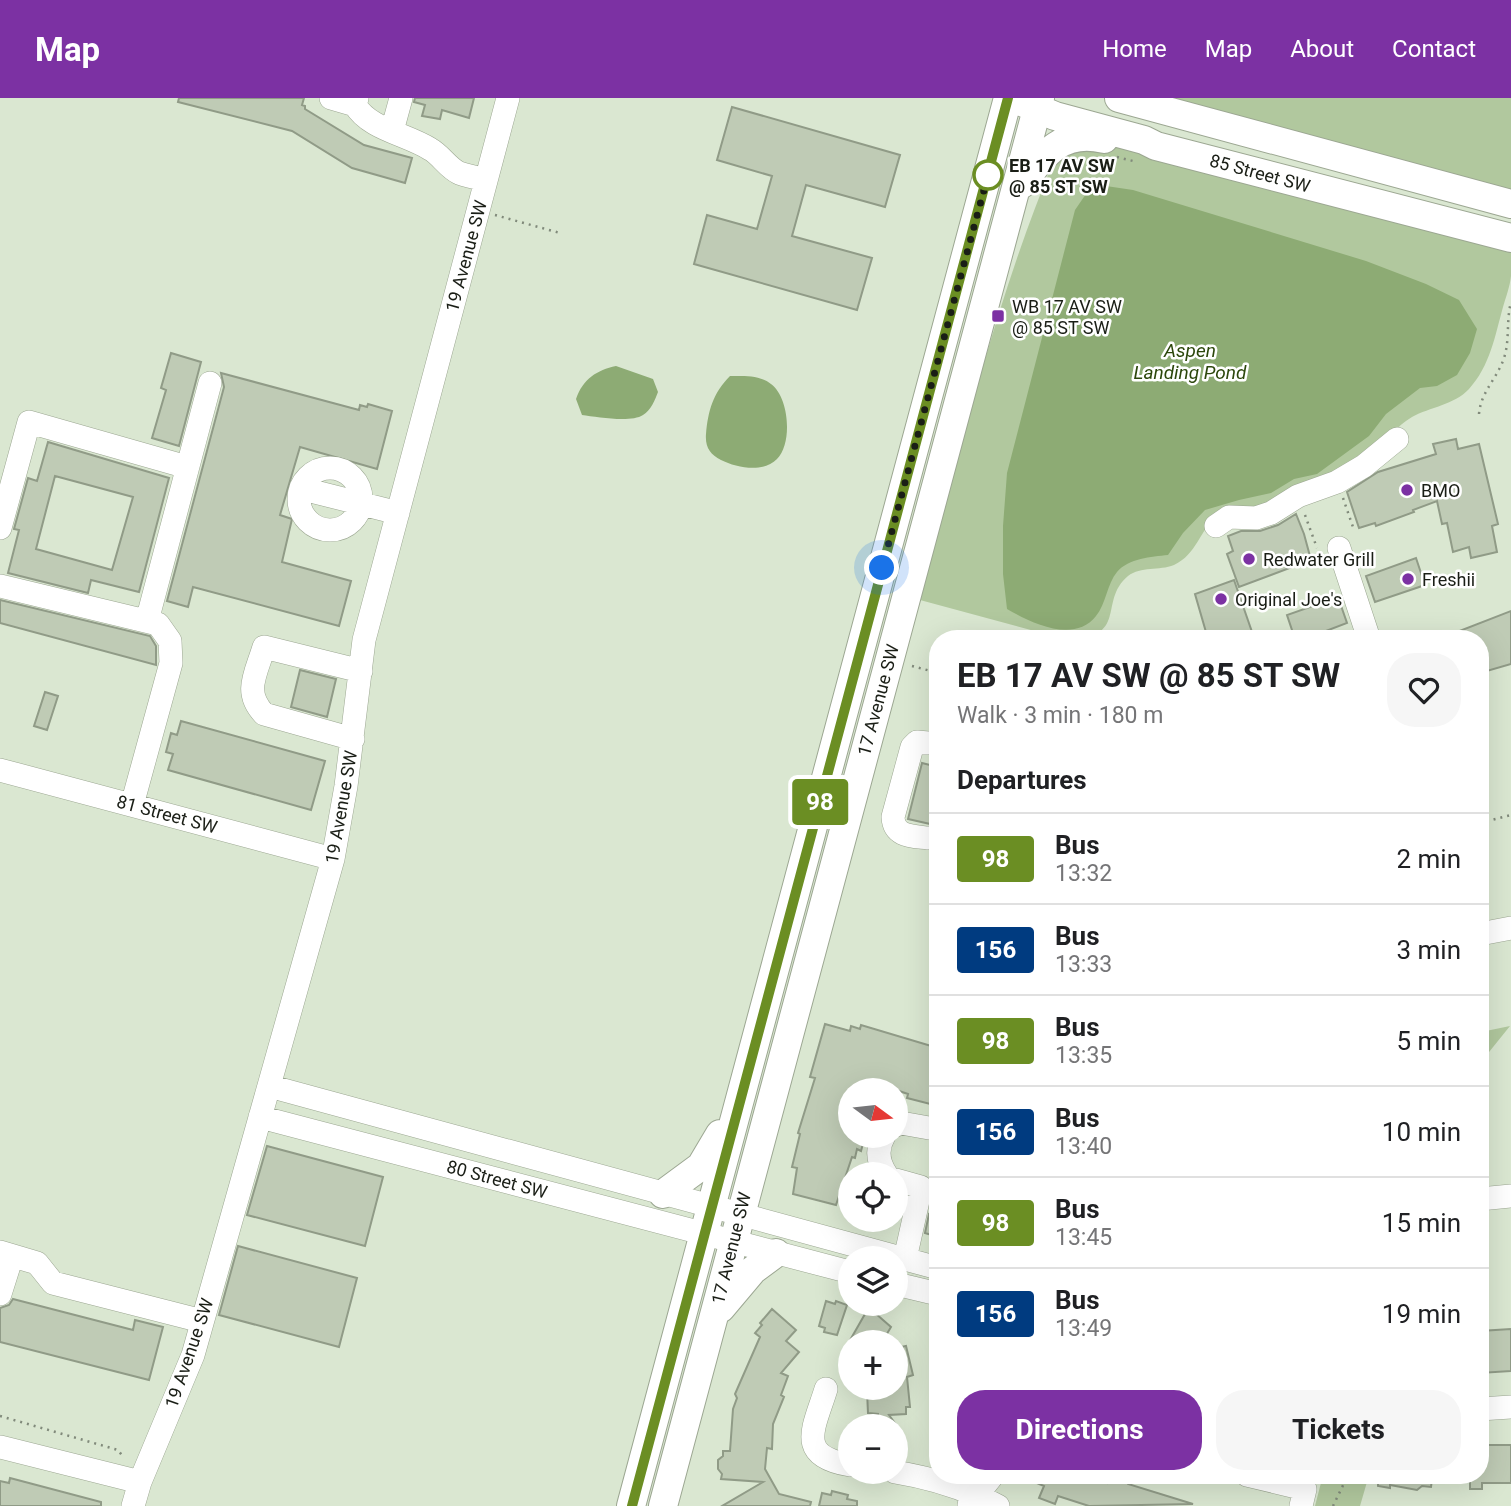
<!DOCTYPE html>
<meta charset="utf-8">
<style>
:root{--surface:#fff;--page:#f6f6f6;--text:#202124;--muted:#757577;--line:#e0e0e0;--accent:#7c31a3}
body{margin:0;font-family:Roboto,sans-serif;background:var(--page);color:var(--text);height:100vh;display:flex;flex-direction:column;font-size:26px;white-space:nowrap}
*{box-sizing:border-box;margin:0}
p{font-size:23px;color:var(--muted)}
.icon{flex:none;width:38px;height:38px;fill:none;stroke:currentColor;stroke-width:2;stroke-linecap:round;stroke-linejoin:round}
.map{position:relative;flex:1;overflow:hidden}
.sheet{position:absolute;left:929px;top:532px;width:560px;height:854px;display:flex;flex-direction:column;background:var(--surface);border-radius:28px;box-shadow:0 7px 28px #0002}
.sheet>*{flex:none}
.badge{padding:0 14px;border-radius:5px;font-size:24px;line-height:46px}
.needle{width:46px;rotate:105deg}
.buttons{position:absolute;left:838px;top:980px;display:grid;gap:14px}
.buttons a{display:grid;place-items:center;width:70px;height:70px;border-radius:50%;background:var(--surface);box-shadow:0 7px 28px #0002;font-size:35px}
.you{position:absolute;width:35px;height:35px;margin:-18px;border:5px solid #fff;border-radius:50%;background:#1a73e8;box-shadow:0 0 0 10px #1a73e833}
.map>.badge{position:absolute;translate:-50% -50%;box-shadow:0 0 0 4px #fff}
h2{padding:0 28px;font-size:26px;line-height:63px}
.round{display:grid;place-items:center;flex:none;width:74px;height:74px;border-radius:28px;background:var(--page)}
.overview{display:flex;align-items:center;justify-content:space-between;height:119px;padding:0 28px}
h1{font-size:33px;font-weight:700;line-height:52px}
.button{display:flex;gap:14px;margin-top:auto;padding:14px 28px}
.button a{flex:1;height:80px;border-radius:28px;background:var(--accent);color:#fff;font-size:28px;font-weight:700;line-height:80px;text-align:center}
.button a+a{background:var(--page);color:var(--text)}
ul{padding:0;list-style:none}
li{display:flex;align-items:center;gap:21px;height:91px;padding:0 28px;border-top:2px solid var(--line)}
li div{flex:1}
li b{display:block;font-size:26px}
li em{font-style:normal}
li .badge{min-width:77px;font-weight:700;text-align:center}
header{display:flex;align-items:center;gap:42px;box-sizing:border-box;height:98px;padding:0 35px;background:var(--accent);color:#fff}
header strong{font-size:33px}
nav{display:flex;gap:38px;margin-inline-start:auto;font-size:24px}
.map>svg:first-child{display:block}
</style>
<header>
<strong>Map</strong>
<nav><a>Home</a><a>Map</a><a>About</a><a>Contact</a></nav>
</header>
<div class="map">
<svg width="1511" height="1408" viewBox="0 0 1511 1408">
<rect width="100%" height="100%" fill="#dae7d1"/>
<!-- green -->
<path fill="#b1c89e" d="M1172,0h339v96z
M1100,46l65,12 346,93c0,9 0,18 0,27 -1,10 -5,21 -8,31 -8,29 -13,59 -34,82 -15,16 -39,18 -57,28 -16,9 -25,25 -40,35 -24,16 -53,29 -79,42 -24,12 -60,16 -81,29 -12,7 -15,31 -38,42 -15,6 -33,1 -46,11 -31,26 3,63 -64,63l-144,-39c40,-149 75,-299 135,-442z
M1510,928l-29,36v-30z
M1323,1377h46l-9,31h-45z"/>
<!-- water -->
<path fill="#8dab74" d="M1106,88l27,4 233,71 60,23 33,16 18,29 -7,24 -13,22 -20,11 -17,2 -34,26 -17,22 -52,38 -23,5 -23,14 -32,7 -34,10 -22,23 -15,22c-17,2 -39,3 -51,17 -10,12 -11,32 -21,44 -22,28 -65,7 -89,-7l-4,-35v-48l4,-53 68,-263 13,-19z
M616,268l37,13 5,13c-3,8 -7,18 -15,23 -12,8 -46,2 -61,0l-6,-16c7,-20 21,-29 40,-33z
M730,278c14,0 30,-1 41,8 18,13 22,59 6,75 -13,14 -40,9 -56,1 -11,-6 -16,-13 -15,-26 2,-23 7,-41 24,-58z"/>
<!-- building -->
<path fill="#bfcbb5" stroke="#909b87" stroke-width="2" fill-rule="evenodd" d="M179,0h125l-2,7 3,1v3l59,36 48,13 -7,25 -53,-15 -60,-37 -114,-29z
M415,0h59l-5,20 -27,-8 -2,9 -18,-3 3,-11 -11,-3z
M732,9l168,48 -15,52 -79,-22 -14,51 80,22 -15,52 -163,-46 13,-49 50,14 15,-53 -55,-16z
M171,255l30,9 -22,84 -27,-8 14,-48 -5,-2z
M221,275l138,37 1,-5 7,2 1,-3 24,7 -15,58 -77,-22 -20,68 12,4 -10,43 69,19 -12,45 -146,-39 -5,20 -21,-6 57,-214z
M1456,341l2,10 21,-5 19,80 -6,2 5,26 -26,6 -2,-11 -16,5 -6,-29 -5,1 -5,-23 -24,9 1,2 -38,14 -1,-3 -16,5 -12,-36 31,-20 58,-18 -3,-10z
M48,344l121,36 -30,114 -48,-12 -3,13 -80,-20 11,-43 -5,-1 14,-51 9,3zM55,378l78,21 -21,73 -76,-21z
M1296,416l8,20 7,26 -72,27 -12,-33 6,-3 -5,-15 13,-5h19l18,-6z
M1416,460l9,27 -50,17 -9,-26z
M1234,482l18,52 -11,4v3h-33l-13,-45z
M1338,499l9,26 -42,16h-10l-8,-24z
M0,502l150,36 6,10v19l-156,-42z
M1511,513v53l-31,9v-34h-41z
M300,572l36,9 -9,38 -36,-10z
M45,594l13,4 -11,34 -13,-4z
M181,623l144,40 -14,49 -143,-40 5,-16 -7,-2 5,-19 6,2z
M922,665l16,4v62l-8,-5 -22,-5z
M825,926l25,7 1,-5 9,3 1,-4 77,23v58l-31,-8 1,-4 -12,-4h-46v46h15l-4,15 -4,-2 -2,9 -3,-1 -16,48 -43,-11 4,-26 -5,-1 8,-33 -2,-1 17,-55 -5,-1z
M267,1048l116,31 -18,69 -118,-31z
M929,1116l9,3v20l-13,-4z
M238,1148l119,32 -18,69 -120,-32z
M13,1201l120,31 2,-10 28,7 -14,53 -149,-38v-34l9,-3z
M826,1203l9,3 1,-3 11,4 -10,30 -13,-3 1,-4 -6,-2z
M772,1211l24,21 -10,11 13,11 -18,21 7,3 -7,19 3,2 -11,27 -1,25 -5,-1 -2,21 14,25 32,8 -1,4h-88l41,-24 -42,-3 1,-5 -4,-5v-9l5,-4v-5h7l3,-42 4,-11 -2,-4 25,-57 -5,-4 7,-8 -2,-2z
M875,1215l16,14 -9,15h-33l16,-28z
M1511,1231v42l-31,2v-42z
M906,1248l7,29 -6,2 3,30h-4v7l-17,1 8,11h-20l1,-12 -10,-1 -1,-22 29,-2v-41z
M1480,1347h31v38h-29v6h-12v-14h10z
M1018,1377h68l21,8 2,-3 9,-4 6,2 4,6 65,20 -104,2 -31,-10 -3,8 -16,-6 5,-12z
M1374,1377h63l-5,4 -1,8 -9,-1 -5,4 -27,-5v3l-12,-2v-3l-5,-1z
M10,1380l91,24v4h-101v-25l9,2z
M832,1393l16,4 -1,4 10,2v5h-38l3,-13 9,2z"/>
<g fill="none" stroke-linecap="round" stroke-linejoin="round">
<!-- minor casing -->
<g stroke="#9ca792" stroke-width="24">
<path id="minor" d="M331,0l24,7
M357,0l-2,7c14,24 51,29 75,44 11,6 17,18 29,24 9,3 18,5 27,7
M392,33l9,-33
M299 401a31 31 0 1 1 62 0a31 31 0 1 1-62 0Z
M311,393l87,22
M1216,428l13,-9 27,1 15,-5 27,-17 39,-14 27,-16 33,-27
M0,430l29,-106 158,45
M1339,450l30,91
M0,488l158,38 12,17 1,22 -39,142
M147,523l63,-238
M353,641l-89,-25c-21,-22 -8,-40 0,-67l97,24
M0,672l333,89
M928,740c-16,-2 -34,-1 -35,-21l19,-70 5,-5 11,1
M1480,836l31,-6
M269,988l669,182
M260,1019l590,155
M896,1027l5,-2 28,5
M884,1038c-8,13 -6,26 2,38
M896,1082l25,7 -16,72
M1480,1101l31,-3
M0,1154l37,11 16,20 149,38
M896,1186l42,10
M0,1196l12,-38
M826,1291c-12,39 -31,67 24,76
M1480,1311l31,-2
M0,1349l140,35
M895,1374c37,6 70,16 103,34
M1247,1377l58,14 -4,17
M969,1407l24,-30
M133,1408l7,-24 53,-127 140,-496 13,-73 18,-146 144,-542"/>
</g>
<!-- major casing -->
<g stroke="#9ca792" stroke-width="30">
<path id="major" d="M1119,0l392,106
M1022,4l33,14 89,24 12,6 355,92
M1022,86c22,-30 40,-55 82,-45
M663,1096l38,-28 19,-32
M721,1210l32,-38 23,-17
M631,1408l377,-1408
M663,1408l377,-1408"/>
</g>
<!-- path -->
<path stroke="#818a7b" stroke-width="2.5" stroke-dasharray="2 5" stroke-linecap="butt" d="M1117,59l20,5
M495,117l65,18
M1479,316c2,-23 18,-35 25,-56 6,-18 2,-37 7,-56
M1343,400l11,32
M1305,417l12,33
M912,568l26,7
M1480,725l31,-8
M0,1318l118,34 6,8
M1333,1408l15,-31"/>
<!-- minor -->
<use href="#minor" stroke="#fff" stroke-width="23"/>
<!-- major -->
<use href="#major" stroke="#fff" stroke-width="28"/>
</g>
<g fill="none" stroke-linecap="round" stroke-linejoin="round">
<!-- line casing -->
<g stroke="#fff" stroke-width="16">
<path id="line" d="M632,1408l376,-1408"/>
</g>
<!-- line -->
<use href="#line" stroke="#6b8e23" stroke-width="10"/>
<!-- walk -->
<path stroke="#1a1e16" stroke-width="7" stroke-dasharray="0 12.6" d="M882,470l106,-393"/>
</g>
<!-- markers -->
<circle fill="#fff" stroke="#6b8e23" stroke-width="3.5" cx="988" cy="77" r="14"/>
<g fill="#7c31a3" stroke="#fff" stroke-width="2.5">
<rect x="991" y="211" width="14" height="14" rx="3.5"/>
<circle cx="1407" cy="392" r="7"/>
<circle cx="1249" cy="461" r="7"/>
<circle cx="1408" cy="481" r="7"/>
<circle cx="1221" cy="501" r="7"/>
</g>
<g text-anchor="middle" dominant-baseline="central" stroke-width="5" stroke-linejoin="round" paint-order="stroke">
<!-- stop labels -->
<g font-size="18" font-weight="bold" fill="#1a1e16" stroke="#fff" text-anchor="start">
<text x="1009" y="67">EB 17 AV SW<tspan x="1009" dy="21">@ 85 ST SW</tspan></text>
</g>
<!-- street labels -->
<g font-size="18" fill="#1a1e16" stroke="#fff">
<text transform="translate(1260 75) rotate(15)">85 Street SW</text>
<text transform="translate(466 158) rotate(-75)">19 Avenue SW</text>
<text transform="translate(878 602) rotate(-75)">17 Avenue SW</text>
<text transform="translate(341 709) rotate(-80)">19 Avenue SW</text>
<text transform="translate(167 716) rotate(15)">81 Street SW</text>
<text transform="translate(497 1081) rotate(15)">80 Street SW</text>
<text transform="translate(731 1150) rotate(-76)">17 Avenue SW</text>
<text transform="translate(189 1255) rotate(-71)">19 Avenue SW</text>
</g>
<!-- poi labels -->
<g font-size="18" fill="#1a1e16" stroke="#fff" text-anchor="start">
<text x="1012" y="208">WB 17 AV SW<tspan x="1012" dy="21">@ 85 ST SW</tspan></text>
<text x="1421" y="392">BMO</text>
<text x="1263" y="461">Redwater Grill</text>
<text x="1422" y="481">Freshii</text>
<text x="1235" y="501">Original Joe's</text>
</g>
<!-- water labels -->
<g font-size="19" font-style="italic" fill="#2c470b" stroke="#fff">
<text x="1190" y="252">Aspen<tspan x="1190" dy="22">Landing Pond</tspan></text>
</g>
</g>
</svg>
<div class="buttons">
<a><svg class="needle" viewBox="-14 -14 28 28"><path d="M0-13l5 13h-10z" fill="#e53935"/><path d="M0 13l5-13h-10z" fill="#757577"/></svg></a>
<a><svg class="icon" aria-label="locate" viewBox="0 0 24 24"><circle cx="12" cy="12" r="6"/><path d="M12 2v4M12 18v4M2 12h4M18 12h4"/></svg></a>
<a><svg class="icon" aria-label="layers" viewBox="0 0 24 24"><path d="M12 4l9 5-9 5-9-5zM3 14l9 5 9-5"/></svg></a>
<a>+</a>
<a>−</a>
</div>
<div class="you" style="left:882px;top:470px"></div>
<b class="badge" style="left:820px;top:704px;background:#6b8e23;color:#fff">98</b>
<section class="sheet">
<div class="overview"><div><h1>EB 17 AV SW @ 85 ST SW</h1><p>Walk · 3 min · 180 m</p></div><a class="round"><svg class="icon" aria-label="heart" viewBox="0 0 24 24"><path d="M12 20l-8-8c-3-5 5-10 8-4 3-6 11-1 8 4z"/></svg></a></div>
<h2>Departures</h2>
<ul>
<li><span class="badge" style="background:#6b8e23;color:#fff">98</span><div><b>Bus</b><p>13:32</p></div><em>2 min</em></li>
<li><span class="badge" style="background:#003b80;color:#fff">156</span><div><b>Bus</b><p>13:33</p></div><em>3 min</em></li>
<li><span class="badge" style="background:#6b8e23;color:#fff">98</span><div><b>Bus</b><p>13:35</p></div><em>5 min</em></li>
<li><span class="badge" style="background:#003b80;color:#fff">156</span><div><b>Bus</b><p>13:40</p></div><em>10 min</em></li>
<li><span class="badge" style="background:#6b8e23;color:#fff">98</span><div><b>Bus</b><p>13:45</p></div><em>15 min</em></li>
<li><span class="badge" style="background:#003b80;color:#fff">156</span><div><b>Bus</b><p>13:49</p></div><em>19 min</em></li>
</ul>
<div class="button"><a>Directions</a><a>Tickets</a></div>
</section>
</div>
